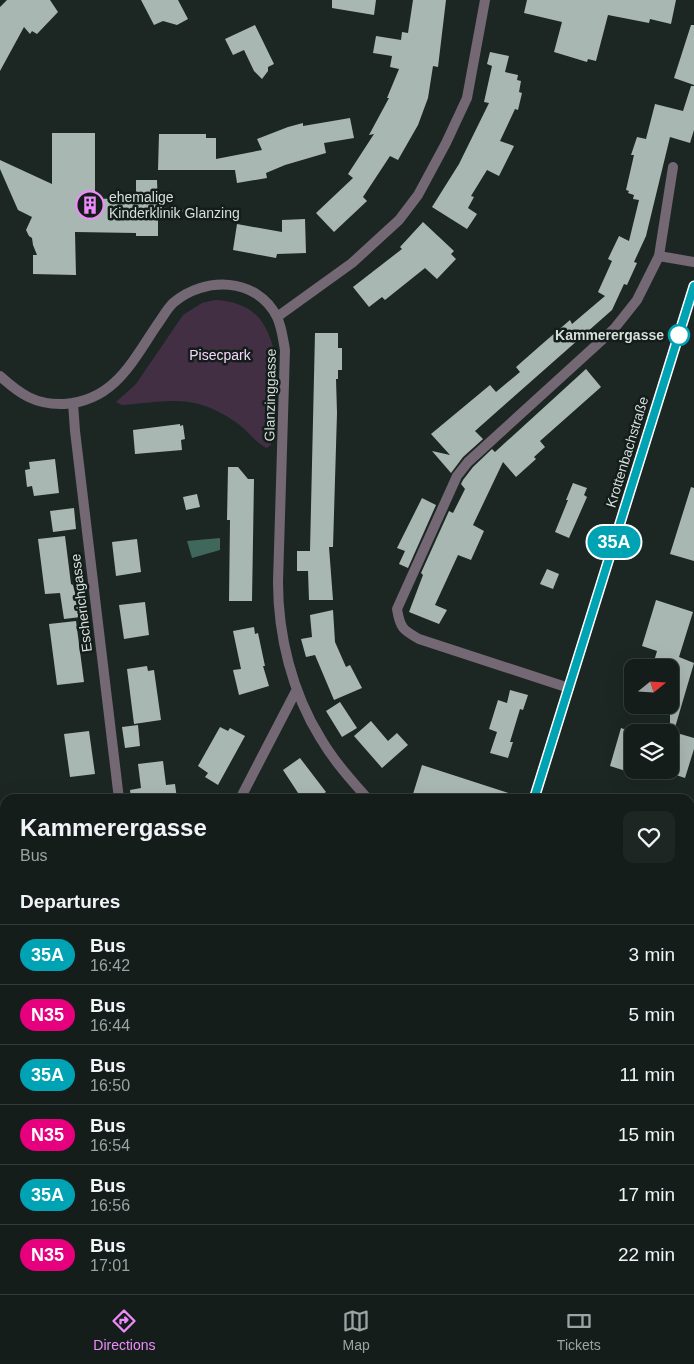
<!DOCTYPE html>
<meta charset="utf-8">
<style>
:root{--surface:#151d1b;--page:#1e2624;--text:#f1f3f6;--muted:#9da2a3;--line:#343b3a;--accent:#ed8cf9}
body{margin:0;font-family:Arial,sans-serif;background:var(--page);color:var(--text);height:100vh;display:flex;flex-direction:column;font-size:19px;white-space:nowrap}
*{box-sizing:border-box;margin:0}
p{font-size:16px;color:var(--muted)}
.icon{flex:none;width:28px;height:28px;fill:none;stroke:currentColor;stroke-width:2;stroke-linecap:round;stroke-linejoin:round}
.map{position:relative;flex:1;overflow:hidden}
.panel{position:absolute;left:0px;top:794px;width:695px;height:501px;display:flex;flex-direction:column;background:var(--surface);border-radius:15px 15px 0 0;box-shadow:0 5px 20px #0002,0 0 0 1px var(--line)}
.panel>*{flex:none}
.badge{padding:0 10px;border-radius:16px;font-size:18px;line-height:32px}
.needle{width:32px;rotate:72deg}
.fabs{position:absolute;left:624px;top:659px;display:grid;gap:10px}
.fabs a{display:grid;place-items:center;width:55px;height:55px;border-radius:10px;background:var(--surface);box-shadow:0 5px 20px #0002,0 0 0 1px var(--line);font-size:25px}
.map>.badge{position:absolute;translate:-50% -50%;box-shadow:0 0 0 2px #fff}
h2{padding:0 20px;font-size:19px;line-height:45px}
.round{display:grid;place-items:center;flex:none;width:52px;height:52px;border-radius:10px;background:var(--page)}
.head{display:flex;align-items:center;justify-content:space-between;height:85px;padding:0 20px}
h1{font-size:24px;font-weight:600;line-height:38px}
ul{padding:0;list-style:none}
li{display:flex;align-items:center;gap:15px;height:60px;padding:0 20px;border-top:1px solid var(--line)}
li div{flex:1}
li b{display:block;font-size:19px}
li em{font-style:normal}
li .badge{min-width:55px;font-weight:700;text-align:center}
.tab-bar{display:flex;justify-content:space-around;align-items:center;height:70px;border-top:1px solid var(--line);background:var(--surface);font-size:14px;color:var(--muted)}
.tab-bar a{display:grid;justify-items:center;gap:2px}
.tab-bar .on{color:var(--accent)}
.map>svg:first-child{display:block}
</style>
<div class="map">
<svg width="694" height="1294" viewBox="0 0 694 1294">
<rect width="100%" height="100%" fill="#1c2724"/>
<!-- green -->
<path fill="#422f44" d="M215,300c33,2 49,15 58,47l-2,98 -4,3c-8,-2 -21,-19 -30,-25 -42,-30 -67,-22 -115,-18l-6,-3 20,-18 47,-69 19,-12z
M0,1035l5,28v86h-5z
M0,1159h5v40l-5,17z
M690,1242h1l3,52h-43v-4h39z"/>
<!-- water -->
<path fill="#3f675b" d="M220,538v12l-28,8 -5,-17z"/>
<!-- building -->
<path fill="#a9b7b2" d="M7,0h43l8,12 -21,22 -5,-3 -2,3 -6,-7 -24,44v-64z
M141,0h37l10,19 -11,6 -14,-4 -9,4z
M332,0h44l-2,15 -42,-7z
M413,0h33l-8,67 -5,-1 -5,32 -10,27 -20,35 -8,-4 -27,41 4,4 -33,31 -18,-19 37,-35 -5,-4 26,-40 -5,1 20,-37h-2l12,-29 -9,-2 2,-11 -19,-3 3,-17 25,4 1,-8 6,1z
M527,0h149l-5,24 -21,-5 -1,4 -41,-8 -12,46 -8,-2 -1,3 -33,-10 8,-30 -38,-9z
M255,25l19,39 -6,3v4l-6,8 -8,-8 -10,-21 -11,5 -8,-16z
M691,25h3v60l-20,-7z
M490,52l19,4 -4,16 13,3 -1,5 4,1 -2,11 3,1 -4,17 -3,-1 -15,32 14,5 -15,30 -12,-6 -16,26 3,1 -6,11 9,6 -10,15 -35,-22 27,-43 30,-61 -5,-1 8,-36 -5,-2z
M691,86h3v44l-4,13 -20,-6 -24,99 -12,26 3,1 -10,22 -3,-1 -12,26 -137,121 8,8 -20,18 -12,16 -19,-22 18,4 -19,-21 59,-49 6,7 24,-20 -4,-5 25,-22 29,-25 2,4 33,-28 -7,-4 14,-31 -4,-2 11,-23 10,5 10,-41 -6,-1 1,-4 -6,-2 1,-2 -3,-1 8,-35h-3l6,-18 9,2 9,-35 28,7z
M350,118l4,20 -30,5 2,10 -41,12 -19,8 1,5 -30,5 -2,-13h-77l1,-36h47v4h10v21l46,-9 -5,-11 31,-12 15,-4v3z
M52,133h43v66l41,-1v-18h21l1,27 29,3 -29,10v16h-22v-3l-61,-1 1,43 -43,-1v-19h4l-4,-10 -1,-7 -3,-2 -3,-6 6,-13 -14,-7 -18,-41v-9l52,24z
M305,219l1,34 -29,1 -1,4 -43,-8 4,-26 45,8v-12z
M423,222l31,29 -3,3 5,5 -19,20 -12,-11 -40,32 -3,-3 -13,10 -16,-20 49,-38 -2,-2z
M315,333h23v15h4v22h-4v9h-2l1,34 -4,134h-4l4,53h-24l-1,-29h-11v-20h13z
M586,369l15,18 -61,54 5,6 -11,10 2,2 -20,18 -13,-15 -30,63 11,6 -13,29 -13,-5 -23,50 12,5 -8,14 -30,-12 14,-37 -2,-2 28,-62 4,2 12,-24 -4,-5 2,-4 10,-13 19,-18 3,3z
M180,424v2l3,-1 2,14 -4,1 1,10 -47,4 -2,-24z
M55,459l4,34 -25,3 -2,-10 -5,1 -2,-17 5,-1 -1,-7z
M228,467h10l10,12h6l-2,122h-23l1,-81h-3z
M573,483l14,5 -3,7 3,2 -18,41 -14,-6 13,-32h-2z
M691,487l3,1v73l-24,-7z
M197,494l3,13 -14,3 -3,-13z
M422,498l14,7 -28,63 -9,-4 6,-13 -8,-3z
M74,508l2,21 -23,3 -3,-21z
M65,536l6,48 2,1 8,32 -17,2 -4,-26 -15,1 -7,-55z
M137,539l4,33 -25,4 -4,-34z
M547,569l12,5 -6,15 -13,-5z
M656,600l37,12 -14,45 15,6 -20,68 -4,-1v-62h-18l5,-17 -15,-5z
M145,602l4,33 -25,4 -5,-34z
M333,610l2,32 11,25 4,-2 12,23 -28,12 -19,-45 -9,2 -5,-18 11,-2 -2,-22z
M76,621l8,61 -27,3 -8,-61z
M254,627l1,7 3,-1 7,33h-2l6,20 -30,9 -6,-25 8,-1 -8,-38z
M147,666l1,5 6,-1 7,50 -27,4 -7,-55z
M510,690l18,5 -5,15 -3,-1 -10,33h3l-5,16 -18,-5 7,-21 -8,-3 9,-29 9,3z
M340,702l17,26 -15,9 -16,-26z
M371,721l17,20 9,-8 11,12 -26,23 -28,-32z
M138,725l2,21 -15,2 -3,-21z
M220,727l8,4 2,-3 15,8 -27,49 -13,-8 3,-4 -10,-7z
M621,728l11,4v41l-22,-7z
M89,731l6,43 -25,3 -6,-43z
M670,731l24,7v11l-9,29 -15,-5z
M300,758l26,34 -10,7h-14l-19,-29z
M163,761l3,24 9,-1 2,15h-46l-1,-9 11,-2 -3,-24z
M422,765l96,31 -1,3h-91l-13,-5z"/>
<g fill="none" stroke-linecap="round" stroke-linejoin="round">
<!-- street -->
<path stroke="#736874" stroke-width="10" d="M659,256l14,-89
M277,317l75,-54 47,-43 19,-25 28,-52 21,-45 18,-98
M0,376c20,18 35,29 64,28 50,-3 68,-42 93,-79 5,-7 10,-16 16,-22 31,-27 84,-26 104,14 5,11 6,22 8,33l-7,232c0,53 14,111 43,157 13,22 30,41 47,60
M73,403l2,28 44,368
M569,688l-150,-49c-16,-9 -19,-11 -22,-30l60,-133 11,-14 146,-133 23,-29 22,-44 35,6
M240,799l57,-110
M0,1004l5,26
M690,1017l4,1
M598,1290l3,4"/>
<!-- secondary -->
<path stroke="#a08fa2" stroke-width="10" d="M534,799l160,-513
M279,1294l2,-4
M404,1294l1,-4"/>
</g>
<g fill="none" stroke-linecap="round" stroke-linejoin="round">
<!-- line casing -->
<g stroke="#fff" stroke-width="11">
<path id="line" d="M534,799l160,-513"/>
</g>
<!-- line -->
<use href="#line" stroke="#00a3b4" stroke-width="8"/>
</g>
<!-- icons -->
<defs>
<g id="building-ring" transform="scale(1.4375)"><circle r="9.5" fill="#131e1a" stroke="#ed8cf9" stroke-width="1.5"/><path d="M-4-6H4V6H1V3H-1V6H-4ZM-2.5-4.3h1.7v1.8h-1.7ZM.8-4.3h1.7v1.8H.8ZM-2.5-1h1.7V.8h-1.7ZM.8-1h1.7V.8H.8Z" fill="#ed8cf9"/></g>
</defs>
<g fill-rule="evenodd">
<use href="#building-ring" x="90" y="205"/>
</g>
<!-- markers -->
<circle fill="#fff" stroke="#00a3b4" stroke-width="2.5" cx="679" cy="335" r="10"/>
<g text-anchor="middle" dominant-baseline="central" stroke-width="5" stroke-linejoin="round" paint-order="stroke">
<!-- poi labels -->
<g font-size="14" fill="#d7dedc" stroke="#131e1a" text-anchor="start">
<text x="109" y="197">ehemalige<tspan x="109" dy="16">Kinderklinik Glanzing</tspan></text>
</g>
<!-- stop labels -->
<g font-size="14" font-weight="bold" fill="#d7dedc" stroke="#131e1a" text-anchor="end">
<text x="664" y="335">Kammerergasse</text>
</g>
<!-- park labels -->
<g font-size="14" fill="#f8d5fc" stroke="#131e1a">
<text x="220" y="355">Pisecpark</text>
</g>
<!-- street labels -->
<g font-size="14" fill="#d7dedc" stroke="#131e1a">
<text transform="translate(270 395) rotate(-89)">Glanzinggasse</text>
<text transform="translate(627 452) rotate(-73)">Krottenbachstraße</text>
<text transform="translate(81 603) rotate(-97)">Escherichgasse</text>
</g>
</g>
</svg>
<div class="fabs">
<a><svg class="needle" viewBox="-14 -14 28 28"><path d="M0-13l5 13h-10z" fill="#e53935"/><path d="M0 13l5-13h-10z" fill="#9da2a3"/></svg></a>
<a><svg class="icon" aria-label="layers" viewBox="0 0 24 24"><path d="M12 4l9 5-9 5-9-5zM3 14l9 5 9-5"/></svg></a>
</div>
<b class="badge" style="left:614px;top:542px;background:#00a3b4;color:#fff">35A</b>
<section class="panel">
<div class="head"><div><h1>Kammerergasse</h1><p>Bus</p></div><a class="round"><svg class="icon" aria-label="heart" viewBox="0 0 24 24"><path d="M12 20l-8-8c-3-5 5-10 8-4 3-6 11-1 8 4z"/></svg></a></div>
<h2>Departures</h2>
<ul>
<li><span class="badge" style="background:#00a3b4;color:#fff">35A</span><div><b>Bus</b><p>16:42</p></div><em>3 min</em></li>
<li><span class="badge" style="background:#e6007e;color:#fff">N35</span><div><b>Bus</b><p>16:44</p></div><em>5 min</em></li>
<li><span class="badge" style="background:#00a3b4;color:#fff">35A</span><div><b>Bus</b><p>16:50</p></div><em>11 min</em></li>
<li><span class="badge" style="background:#e6007e;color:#fff">N35</span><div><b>Bus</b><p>16:54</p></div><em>15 min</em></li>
<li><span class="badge" style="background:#00a3b4;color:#fff">35A</span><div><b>Bus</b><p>16:56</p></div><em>17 min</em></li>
<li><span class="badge" style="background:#e6007e;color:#fff">N35</span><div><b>Bus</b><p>17:01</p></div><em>22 min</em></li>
</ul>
</section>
</div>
<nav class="tab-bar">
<a class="on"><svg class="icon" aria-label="directions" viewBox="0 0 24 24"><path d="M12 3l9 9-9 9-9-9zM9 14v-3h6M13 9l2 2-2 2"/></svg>Directions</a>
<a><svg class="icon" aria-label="map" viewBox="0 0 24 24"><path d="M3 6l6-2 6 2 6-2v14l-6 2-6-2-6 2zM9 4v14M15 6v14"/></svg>Map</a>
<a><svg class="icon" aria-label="tickets" viewBox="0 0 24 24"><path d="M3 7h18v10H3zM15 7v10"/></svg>Tickets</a>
</nav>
